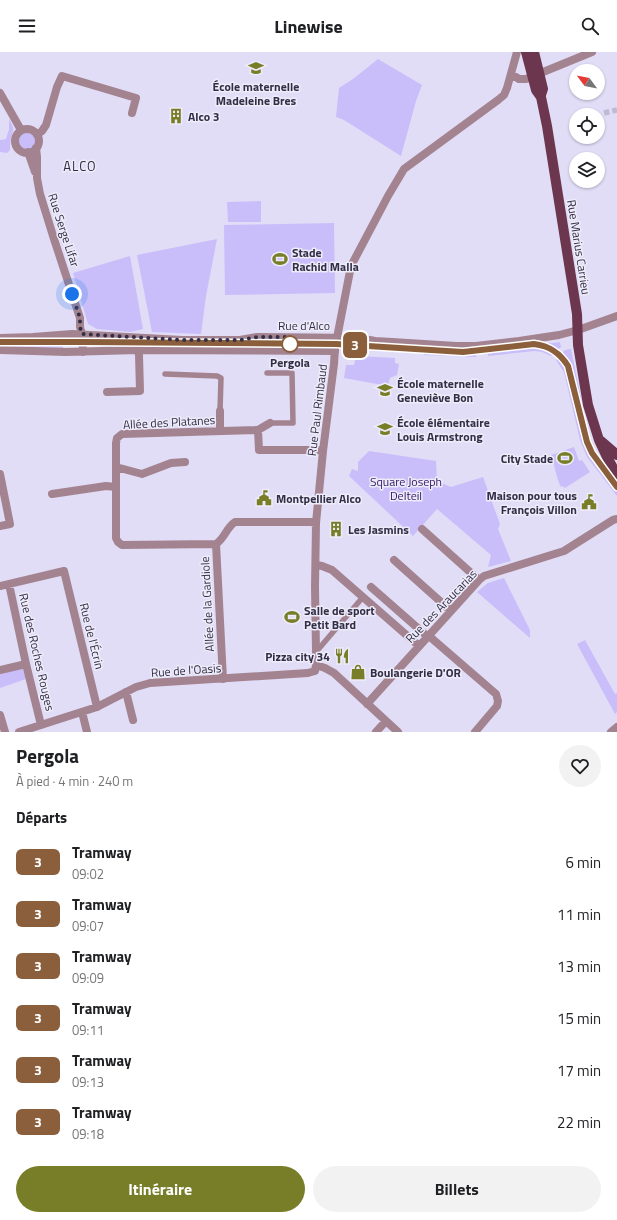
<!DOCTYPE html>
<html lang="fr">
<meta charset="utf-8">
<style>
:root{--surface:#fff;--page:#f2f2f2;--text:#202124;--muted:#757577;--accent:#787e28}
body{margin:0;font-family:"Titillium Web",sans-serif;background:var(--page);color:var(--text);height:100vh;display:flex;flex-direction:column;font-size:15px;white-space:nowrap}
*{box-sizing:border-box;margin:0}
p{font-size:13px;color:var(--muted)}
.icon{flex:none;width:22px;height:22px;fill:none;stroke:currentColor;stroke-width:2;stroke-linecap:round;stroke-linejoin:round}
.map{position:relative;height:680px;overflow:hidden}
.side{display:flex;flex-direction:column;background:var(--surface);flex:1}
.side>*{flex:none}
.badge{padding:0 8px;border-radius:6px;font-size:14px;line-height:26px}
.needle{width:26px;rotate:302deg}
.buttons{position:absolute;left:569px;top:12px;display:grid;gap:8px}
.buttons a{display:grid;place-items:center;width:36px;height:36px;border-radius:50%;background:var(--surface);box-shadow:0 1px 3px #0004;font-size:20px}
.you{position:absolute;width:20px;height:20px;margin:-10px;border:3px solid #fff;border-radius:50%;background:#1a73e8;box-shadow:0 0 0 6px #1a73e833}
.map>.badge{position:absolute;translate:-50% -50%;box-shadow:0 0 0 2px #fff}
h2{padding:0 16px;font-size:15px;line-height:36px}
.round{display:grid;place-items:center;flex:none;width:42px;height:42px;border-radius:21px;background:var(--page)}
.head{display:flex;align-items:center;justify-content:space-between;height:68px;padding:0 16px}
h1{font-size:19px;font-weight:700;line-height:30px}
.cta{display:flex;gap:8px;margin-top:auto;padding:8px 16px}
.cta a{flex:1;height:46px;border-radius:24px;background:var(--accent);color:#fff;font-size:16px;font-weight:700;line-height:46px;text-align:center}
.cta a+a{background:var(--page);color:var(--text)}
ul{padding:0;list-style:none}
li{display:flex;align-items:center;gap:12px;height:52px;padding:0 16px}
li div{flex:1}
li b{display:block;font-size:15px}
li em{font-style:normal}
li .badge{min-width:44px;font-weight:700;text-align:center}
header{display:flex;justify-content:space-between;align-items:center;height:52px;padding:0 16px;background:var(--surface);font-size:18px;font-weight:700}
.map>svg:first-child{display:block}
</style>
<header><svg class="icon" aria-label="menu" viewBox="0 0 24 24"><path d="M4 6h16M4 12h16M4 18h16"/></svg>Linewise<svg class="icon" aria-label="search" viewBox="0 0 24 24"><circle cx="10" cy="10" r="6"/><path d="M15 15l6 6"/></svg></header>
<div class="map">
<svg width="617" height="680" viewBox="0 0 617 680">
<rect width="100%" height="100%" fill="#e1ddf7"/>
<!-- green -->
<path fill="#c9befa" d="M378,7l44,26 -6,16 -15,55 -57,-36 -8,-3 3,-29 14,-9z
M9,67c7,12 4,9 2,20 -1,4 -1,8 -1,11l-3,3 -7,-1v-12l6,-1 3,-10z
M18 89a9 9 0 1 1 18 0a9 9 0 1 1-18 0Z
M261,149v21h-33l-1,-20z
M334,171l1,70 -110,2 -1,-70z
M217,187l-11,57 -5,38 -49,-2 -15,-77z
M130,204l13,73 -12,3 -34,-3 -9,-5 -15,-51z
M63,286v12l-63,-2v-7z
M101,286l154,1 -1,10 -153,1z
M560,290l1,5 -10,9 -9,-4 -7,-1 -47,5 -1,-7 49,-6 9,1z
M424,296l36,2 16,-1v8l-52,-2z
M571,297l18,88 5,12 23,35v12l-30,-39 -7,-17 -16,-68 -8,-12 9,-10z
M356,304l39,2v5l4,1 -2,11 -7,3 -2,8 -44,-8 2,-13h8z
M574,395l5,14 3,-1 8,12 -25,16 -2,-2 -2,1c-5,-9 -6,-22 -10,-32z
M369,399l67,10 1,20 14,6 32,-10 17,47 -2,5 13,32 -23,6 3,-12 -54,-46 -24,27 -64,-60 3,-7 6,2v-9z
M504,526l26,52v8l-53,-46 11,-9z
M585,588l30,54 2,-1v19l-2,2 -38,-70z
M22,614l4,13 -26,9v-15z"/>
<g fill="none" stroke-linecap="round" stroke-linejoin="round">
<!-- pedestrian-tunnel -->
<path stroke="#bebad4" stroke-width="5.5" stroke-dasharray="5.5 3" stroke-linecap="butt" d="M604,61l13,-3"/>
<!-- pedestrian -->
<path stroke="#a48390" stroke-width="5.5" d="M267,321h25l1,50h-23
M165,322l52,2 4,2 -1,33
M316,600l47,-55"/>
<!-- minor -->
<path stroke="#a48390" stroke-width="8" d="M511,22l8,5h7l66,-27
M0,41l21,37
M15 89a12 12 0 1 1 24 0a12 12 0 1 1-24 0Z
M37,83l5,-4 4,-6 11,-38 5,-11 74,22 -4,15
M36,96l1,9v21l3,16 14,45 26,79v9l2,7
M28,100l7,20
M578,278l39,-14
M107,340l33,-1 -1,-36 -1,-5
M258,378l1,20h56l8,1
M220,379v-20
M116,415l26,7 29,-11 14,-1
M0,422l10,50 -10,2
M116,435v-44l1,-5 5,-4 136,-4 12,-7
M52,442l54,-8 10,1v51l2,4 4,3 94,-1
M422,477l57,51
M394,508l57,51
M316,513l6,1 10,4 87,76
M9,532l17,80 15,61
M0,534l64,-15 33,136
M371,535l57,50
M429,584l67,58 2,7 -1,5 -22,26
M316,613l9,3 9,5 64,59
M0,618l26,-6
M223,627l-7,-135c9,-6 10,-16 19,-22h76l5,1
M126,640l7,28
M367,652l112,-124 5,-4 80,-25 49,-31 4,-1
M82,660l5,20
M0,663l5,17
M19,680l78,-25 39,-20 14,-4 158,-10 7,-2 1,-6v-13l-1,-65 1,-64 7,-72 11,-87 1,-16 16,-82 37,-70 16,-27 94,-69 6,-5 3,-7 10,-36
M376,680l10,-11"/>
<!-- tertiary -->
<path stroke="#a48390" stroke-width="8" d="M82,282l1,18
M0,286l33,-1 39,-3 110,6h58l17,-3 102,1 16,3 17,1 64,4h20l43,-5 40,-6 19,-5
M0,298l66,2 72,-2 197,1
M611,680l6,-5"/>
<!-- primary -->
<path stroke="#6d364f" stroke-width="10" d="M526,0l10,38 5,7 6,29 30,188 1,31 10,60 11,35 8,17 10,18
M534,0l9,37 -2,6
M601,389l16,14"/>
<!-- tram -->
<path stroke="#7f7a93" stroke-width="1" d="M0,290h83l253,2 127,8 71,-8c16,2 26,9 34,22l19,76 5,11 25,34"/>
</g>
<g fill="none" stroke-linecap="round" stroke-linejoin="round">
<!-- line casing -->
<g stroke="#fff" stroke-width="9">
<path id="line" d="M0,290h83l253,2 127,8 71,-8c16,2 26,9 34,22l19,76 5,11 25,34"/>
</g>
<!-- line -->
<use href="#line" stroke="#8b5e3c" stroke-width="6"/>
<!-- walk -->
<path stroke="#332e47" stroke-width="4" stroke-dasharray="0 7.2" d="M72,242l8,24v9l2,7 100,6h58l17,-3h34l-1,7"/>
</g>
<!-- icons -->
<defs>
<g id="school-bare" transform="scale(1.2)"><path d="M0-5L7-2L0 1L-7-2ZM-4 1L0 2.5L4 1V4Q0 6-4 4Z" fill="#787e28" stroke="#eeecf9" stroke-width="2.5" paint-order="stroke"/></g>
<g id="building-bare" transform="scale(1.2)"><path d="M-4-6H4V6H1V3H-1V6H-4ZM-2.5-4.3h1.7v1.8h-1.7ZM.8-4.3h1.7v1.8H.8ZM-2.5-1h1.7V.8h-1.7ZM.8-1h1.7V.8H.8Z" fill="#787e28" stroke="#eeecf9" stroke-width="2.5" paint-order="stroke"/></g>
<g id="stadium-bare" transform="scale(1.2)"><path d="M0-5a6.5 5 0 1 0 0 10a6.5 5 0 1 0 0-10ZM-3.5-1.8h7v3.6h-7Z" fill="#787e28" stroke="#eeecf9" stroke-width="2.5" paint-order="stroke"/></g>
<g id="civic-bare" transform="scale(1.2)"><path d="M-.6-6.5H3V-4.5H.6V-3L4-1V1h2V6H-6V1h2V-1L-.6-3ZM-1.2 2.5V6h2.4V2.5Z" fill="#787e28" stroke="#eeecf9" stroke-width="2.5" paint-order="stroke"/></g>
<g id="restaurant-bare" transform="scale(1.2)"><path d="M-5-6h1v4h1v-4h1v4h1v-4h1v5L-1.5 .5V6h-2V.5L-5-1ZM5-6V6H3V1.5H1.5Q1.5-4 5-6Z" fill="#787e28" stroke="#eeecf9" stroke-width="2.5" paint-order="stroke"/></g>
<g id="shop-bare" transform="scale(1.2)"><path d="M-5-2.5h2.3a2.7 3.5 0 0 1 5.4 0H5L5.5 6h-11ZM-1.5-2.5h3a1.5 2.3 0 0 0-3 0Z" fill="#787e28" stroke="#eeecf9" stroke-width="2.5" paint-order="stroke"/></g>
</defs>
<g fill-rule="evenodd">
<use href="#school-bare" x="256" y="16"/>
<use href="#building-bare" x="176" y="64"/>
<use href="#stadium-bare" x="280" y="207"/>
<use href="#school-bare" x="385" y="338"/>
<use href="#school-bare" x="385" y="377"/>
<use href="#stadium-bare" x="565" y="406"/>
<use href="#civic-bare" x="264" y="446"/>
<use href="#civic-bare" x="589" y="450"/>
<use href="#building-bare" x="336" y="477"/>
<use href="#stadium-bare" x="292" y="565"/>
<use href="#restaurant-bare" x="342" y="604"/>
<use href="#shop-bare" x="358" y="620"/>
</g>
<!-- markers -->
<circle fill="#fff" stroke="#8b5e3c" stroke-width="2" cx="290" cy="292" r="8"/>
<g text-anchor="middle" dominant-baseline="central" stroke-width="3" stroke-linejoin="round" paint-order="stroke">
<!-- poi labels -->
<g font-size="12" font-weight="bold" fill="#332e47" stroke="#eeecf9" text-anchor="start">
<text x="256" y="34" text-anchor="middle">École maternelle<tspan x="256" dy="14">Madeleine Bres</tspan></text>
<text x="188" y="64">Alco 3</text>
<text x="292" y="200">Stade<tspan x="292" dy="14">Rachid Malla</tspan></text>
<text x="397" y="331">École maternelle<tspan x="397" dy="14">Geneviève Bon</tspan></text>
<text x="397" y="370">École élémentaire<tspan x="397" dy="14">Louis Armstrong</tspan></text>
<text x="553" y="406" text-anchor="end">City Stade</text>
<text x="577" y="443" text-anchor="end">Maison pour tous<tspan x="577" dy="14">François Villon</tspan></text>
<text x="276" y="446">Montpellier Alco</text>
<text x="348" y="477">Les Jasmins</text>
<text x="304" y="558">Salle de sport<tspan x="304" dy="14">Petit Bard</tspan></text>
<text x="330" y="604" text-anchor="end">Pizza city 34</text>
<text x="370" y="620">Boulangerie D'OR</text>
</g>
<!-- street labels -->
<g font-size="12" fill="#332e47" stroke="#eeecf9">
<text transform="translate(64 178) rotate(72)">Rue Serge Lifar</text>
<text transform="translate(579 195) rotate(81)">Rue Marius Carrieu</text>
<text x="304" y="273">Rue d'Alco</text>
<text transform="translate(317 358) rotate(-83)">Rue Paul Rimbaud</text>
<text transform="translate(169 370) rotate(-3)">Allée des Platanes</text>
<text transform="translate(207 552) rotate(-93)">Allée de la Gardiole</text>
<text transform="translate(441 554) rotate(-46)">Rue des Araucarias</text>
<text transform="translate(92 584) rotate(76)">Rue de l'Écrin</text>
<text transform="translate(37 600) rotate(77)">Rue des Roches Rouges</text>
<text transform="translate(186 618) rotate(-4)">Rue de l'Oasis</text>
</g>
<!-- stop labels -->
<g font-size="12" font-weight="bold" fill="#332e47" stroke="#eeecf9">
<text x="290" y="310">Pergola</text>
</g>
<!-- park labels -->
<g font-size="12" fill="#311564" stroke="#eeecf9">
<text x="406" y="429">Square Joseph<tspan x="406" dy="14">Delteil</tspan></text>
</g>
<!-- neighbourhood labels -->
<g font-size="13" letter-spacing="1" fill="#332e47" stroke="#eeecf9">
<text x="80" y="114">ALCO</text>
</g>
</g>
</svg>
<div class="buttons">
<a><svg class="needle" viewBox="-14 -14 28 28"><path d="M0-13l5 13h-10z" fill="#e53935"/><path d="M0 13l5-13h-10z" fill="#757577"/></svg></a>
<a><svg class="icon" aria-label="locate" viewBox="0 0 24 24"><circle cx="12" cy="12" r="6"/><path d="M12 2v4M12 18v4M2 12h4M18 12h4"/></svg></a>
<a><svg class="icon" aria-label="layers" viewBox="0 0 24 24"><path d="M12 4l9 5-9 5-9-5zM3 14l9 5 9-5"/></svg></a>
</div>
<div class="you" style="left:72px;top:242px"></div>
<b class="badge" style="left:355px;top:293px;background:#8b5e3c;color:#fff">3</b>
</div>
<section class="side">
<div class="head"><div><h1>Pergola</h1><p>À pied · 4 min · 240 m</p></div><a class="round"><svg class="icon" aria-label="heart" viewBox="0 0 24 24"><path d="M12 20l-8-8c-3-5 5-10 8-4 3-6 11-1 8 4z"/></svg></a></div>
<h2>Départs</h2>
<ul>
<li><span class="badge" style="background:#8b5e3c;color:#fff">3</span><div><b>Tramway</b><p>09:02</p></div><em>6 min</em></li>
<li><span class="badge" style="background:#8b5e3c;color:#fff">3</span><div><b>Tramway</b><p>09:07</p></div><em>11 min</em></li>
<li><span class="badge" style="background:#8b5e3c;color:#fff">3</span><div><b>Tramway</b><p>09:09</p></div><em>13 min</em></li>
<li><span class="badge" style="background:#8b5e3c;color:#fff">3</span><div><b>Tramway</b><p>09:11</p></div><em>15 min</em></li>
<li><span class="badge" style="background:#8b5e3c;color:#fff">3</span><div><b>Tramway</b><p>09:13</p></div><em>17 min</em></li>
<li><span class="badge" style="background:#8b5e3c;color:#fff">3</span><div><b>Tramway</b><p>09:18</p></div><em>22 min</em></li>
</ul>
<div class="cta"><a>Itinéraire</a><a>Billets</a></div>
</section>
